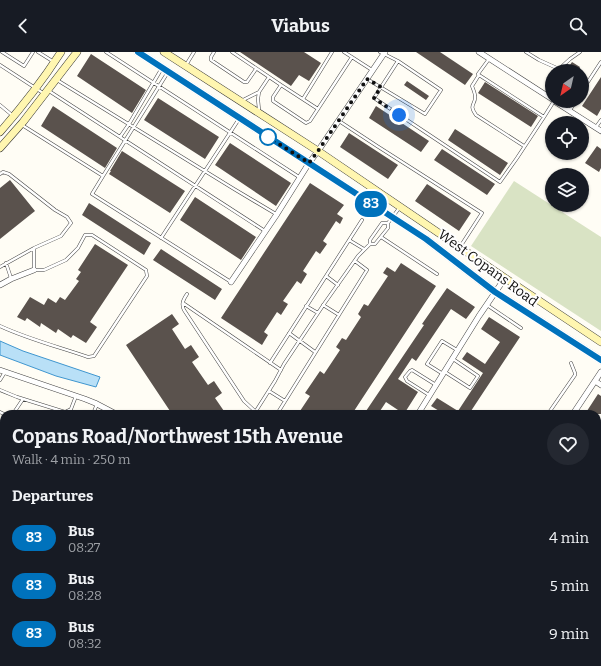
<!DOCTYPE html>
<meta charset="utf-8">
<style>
:root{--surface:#171b24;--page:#242831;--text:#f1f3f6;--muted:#9ea1a6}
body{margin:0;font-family:Bitter,serif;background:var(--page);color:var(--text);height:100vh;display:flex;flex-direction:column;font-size:15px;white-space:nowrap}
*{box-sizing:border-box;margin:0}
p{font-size:13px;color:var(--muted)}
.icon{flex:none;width:22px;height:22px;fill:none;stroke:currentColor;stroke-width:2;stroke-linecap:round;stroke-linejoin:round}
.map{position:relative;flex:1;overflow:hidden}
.details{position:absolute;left:0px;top:358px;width:601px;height:256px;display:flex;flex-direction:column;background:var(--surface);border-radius:12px 12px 0 0;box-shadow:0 1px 3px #0004}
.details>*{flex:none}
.badge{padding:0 8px;border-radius:13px;font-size:14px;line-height:26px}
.needle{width:26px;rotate:214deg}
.fabs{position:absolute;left:545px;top:12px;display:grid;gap:8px}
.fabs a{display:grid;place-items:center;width:44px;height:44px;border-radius:50%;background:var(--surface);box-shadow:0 1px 3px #0004;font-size:20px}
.you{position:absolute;width:20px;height:20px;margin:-10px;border:3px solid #fff;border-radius:50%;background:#1a73e8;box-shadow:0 0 0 6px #1a73e833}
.map>.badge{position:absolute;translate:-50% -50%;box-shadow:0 0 0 2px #fff}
h2{padding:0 12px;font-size:15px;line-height:36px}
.round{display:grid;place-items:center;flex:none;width:42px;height:42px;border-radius:21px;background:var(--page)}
.overview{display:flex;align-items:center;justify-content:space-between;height:68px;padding:0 12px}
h1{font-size:19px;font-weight:700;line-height:30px}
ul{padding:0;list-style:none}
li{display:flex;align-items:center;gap:12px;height:48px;padding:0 12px}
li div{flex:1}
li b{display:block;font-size:15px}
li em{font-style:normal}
li .badge{min-width:44px;font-weight:700;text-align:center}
header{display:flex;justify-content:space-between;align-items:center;height:52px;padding:0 12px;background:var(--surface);font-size:18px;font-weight:700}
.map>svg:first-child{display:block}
</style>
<header><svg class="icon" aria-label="back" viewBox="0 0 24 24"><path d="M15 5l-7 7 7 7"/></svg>Viabus<svg class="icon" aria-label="search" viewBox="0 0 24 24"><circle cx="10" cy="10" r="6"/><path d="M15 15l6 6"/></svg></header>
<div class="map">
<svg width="601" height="614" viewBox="0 0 601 614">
<rect width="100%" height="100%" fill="#fffdf5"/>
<!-- cemetery -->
<path fill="#d9e3c4" d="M514,129l87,56v94l-130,-85z"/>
<!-- water -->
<path fill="#b9e0f7" stroke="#3f96cf" d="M0,289l23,10 77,26 -4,10 -40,-11 -56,-21z
M159,610h67l5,4h-67z"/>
<!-- building -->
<path fill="#5a524d" d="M240,0h64l17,11 -12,18 -10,-6 -8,11z
M416,0h24l33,22 -8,11z
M91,2l55,36 -14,23 -55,-37z
M572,10l8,5 -2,4h-12z
M601,25v32l-4,7 -15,-10z
M407,29l22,15 -3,4 -22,-15z
M485,30l53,34 -7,11 -53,-34z
M158,46l61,39 -14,22 -61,-39z
M53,54l64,42 -12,20 -64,-42z
M376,54l53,35 -8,11 -52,-34z
M455,77l53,34 -8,12 -52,-35z
M349,81l49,32 -10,14 -48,-32z
M230,91l61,40 -15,23 -61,-41z
M597,94l4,3v19l-2,4 -14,-9z
M442,97l53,35 -8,11 -53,-35z
M122,99l63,40 -15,22 -61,-39 2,-3h-1z
M10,128l25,31 -35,28v-51z
M310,131l34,22 -7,9 6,4 -3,6 -4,-3 -13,20 4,3 -7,10 -4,-3 -13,20 4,3 -6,10 -4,-3 -14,20 5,3 -7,11 -4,-3 -13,20 4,3 -6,10 -41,-27z
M427,132l44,29 -12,18 -44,-30z
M195,145l61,40 -15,23 -61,-40z
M89,151l62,40 -7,12 -62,-40z
M95,192l33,21 -38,57 7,5 -11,16 -13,-8 -2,3 -13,-9 -2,4 -15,-10 -1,4 -13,-9 -2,3 -8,-4 13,-20 14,8 4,-7 8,5 4,-6 5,3 14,-19 -3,-2 5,-7 -3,-2z
M161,197l61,40 -7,11 -62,-40z
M401,211l35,23 -82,125 4,3h-60l12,-18 -5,-3 15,-22 4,3 16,-24 -4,-3 6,-9 4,2 15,-23 -3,-3 6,-10 4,2 20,-30 -5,-3 4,-6 8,5z
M447,236l28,19 -9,12 -15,-10 -35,52 -4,-3 -14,21 20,13 -14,22 -18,-12 -8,12h-14l60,-89 -2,-1z
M172,262l7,10 -7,5 13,20 6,-4 8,12 -7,5 16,23 6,-4 8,12 -7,5 11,16h-54l-46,-69z
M489,265l31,20 -51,77h-25l-13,-8 6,-8 21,13 25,-38 -21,-14 5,-7 18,12 15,-22 -19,-13z
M598,342l3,2v18h-16z"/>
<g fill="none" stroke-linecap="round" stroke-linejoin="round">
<!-- lane casing -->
<g stroke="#444" stroke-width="3.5">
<path id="lane" d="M2,0l22,14 9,-14
M38,0l16,10
M106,0l193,125
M214,0l-3,5v3l33,22h3l9,-13
M232,0l49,33
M344,0l28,18
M380,0l18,9 -24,37 126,84 17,-24 27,-41
M526,0l13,8 20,9
M489,7l-11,15 1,1 65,42 10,-16
M0,13l43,28
M186,13l8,-13
M559,19v-2l11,-10 10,-7
M479,23l-7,11c1,3 3,7 3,10 1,9 -7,8 1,19l48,31
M367,27l58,35 16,-24 -43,-29
M57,28l177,109 42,25
M49,39l216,140
M582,39l19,-29
M259,40l10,-15
M303,47l29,-47
M241,49l18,-9 -1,7 1,11
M0,53l12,10
M318,57l-37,-24 -8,12v4l33,22 4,-2 42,-64
M570,58l6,-9
M339,69l38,25 105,67 -22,34
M22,73l81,51 -11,18 139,88
M596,75l5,-7
M120,85l9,-13 33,-56
M0,122l3,-2 6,2 46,36 12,7 4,6 -10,13 -27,12v22h10l22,-10 12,-12 7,-13h7l54,35 1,6 -53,80 -6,1c-29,-10 -60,-18 -88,-31
M103,124l65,-104
M381,185l56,37
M161,186l78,-119
M349,188l15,9
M370,192v-4l12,-17h6
M6,211l5,15
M0,215l34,-19
M326,224l12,9
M187,242c-4,6 -6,10 -3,16l60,91 12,11
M183,251l98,67
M323,253l16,10
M487,253l34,23
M306,254l12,7
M289,281l26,19
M270,311l92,-143
M445,320l25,16 8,-12 -25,-17
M443,322l-16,-10 15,-23 15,9
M0,328l5,-8
M0,338l17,7 48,15 6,-3 5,-13
M269,339l16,10
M429,343l-22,-14 -2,-4 5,-6 2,-1 24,15
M550,359l25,-36v-2l-4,-10
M0,360l4,2
M13,362l10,-15
M93,362l4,-10
M254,362l21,-33 9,-17 40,-60 34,-48 12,-12h5l13,-16v-5l12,-16
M277,362l90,-144 -12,-9
M549,362l1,-3 4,3
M597,419l4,2
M0,597l4,3
M17,610l5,4
M499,610l8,4
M566,610l6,4"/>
</g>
<!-- street casing -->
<g stroke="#444" stroke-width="6">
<path id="street" d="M479,0l73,47
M554,49l47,30
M231,230l46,-68 32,-51 9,-12 67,-99
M0,233l11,-6 23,-9
M0,318l85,29 10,4 21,11
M595,329l6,4
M418,362l61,-98 26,-38
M573,362l28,-42
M597,395l4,3
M597,503l4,-6
M295,614l3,-4
M407,614l2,-4
M524,614l3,-4"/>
</g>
<!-- secondary casing -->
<g stroke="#333" stroke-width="8">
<path id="secondary" d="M138,0l288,187 69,53 106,68
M164,0l154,99 187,127 96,64
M0,80c22,-25 43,-52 61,-80
M0,96l23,-26 54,-70"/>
</g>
<!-- lane -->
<use href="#lane" stroke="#fff" stroke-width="2.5"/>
<!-- street -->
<use href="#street" stroke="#fff" stroke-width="5"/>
<!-- secondary -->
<use href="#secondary" stroke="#fff6b0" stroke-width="7"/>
</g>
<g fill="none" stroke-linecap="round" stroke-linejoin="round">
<!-- line casing -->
<g stroke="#fff" stroke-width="9">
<path id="line" d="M138,0l288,187 69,53 106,68"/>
</g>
<!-- line -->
<use href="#line" stroke="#0072bc" stroke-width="6"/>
<!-- walk -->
<path stroke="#111" stroke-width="4" stroke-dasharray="0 7.2" d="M268,85l-3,-2 44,28 9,-12 49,-72 14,8 -7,11 25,17"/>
</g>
<!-- markers -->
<circle fill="#fff" stroke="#0072bc" stroke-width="2" cx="268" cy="85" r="8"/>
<g text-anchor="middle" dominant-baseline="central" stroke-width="4" stroke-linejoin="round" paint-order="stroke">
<!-- street labels -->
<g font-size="14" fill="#111" stroke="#fff">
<text transform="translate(488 216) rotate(36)">West Copans Road</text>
</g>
</g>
</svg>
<div class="fabs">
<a><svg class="needle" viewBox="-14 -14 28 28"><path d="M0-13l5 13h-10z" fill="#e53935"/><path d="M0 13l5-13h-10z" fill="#9ea1a6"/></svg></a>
<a><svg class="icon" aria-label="locate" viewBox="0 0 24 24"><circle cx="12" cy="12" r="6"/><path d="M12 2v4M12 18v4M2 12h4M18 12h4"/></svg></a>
<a><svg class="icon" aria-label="layers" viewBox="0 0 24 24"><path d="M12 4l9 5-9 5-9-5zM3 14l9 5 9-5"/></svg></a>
</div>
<div class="you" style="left:399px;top:63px"></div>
<b class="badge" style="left:371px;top:152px;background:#0072bc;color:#fff">83</b>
<section class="details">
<div class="overview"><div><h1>Copans Road/Northwest 15th Avenue</h1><p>Walk · 4 min · 250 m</p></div><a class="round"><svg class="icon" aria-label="heart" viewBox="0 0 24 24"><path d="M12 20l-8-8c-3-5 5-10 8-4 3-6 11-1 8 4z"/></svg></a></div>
<h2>Departures</h2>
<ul>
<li><span class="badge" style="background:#0072bc;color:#fff">83</span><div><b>Bus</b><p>08:27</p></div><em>4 min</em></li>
<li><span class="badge" style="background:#0072bc;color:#fff">83</span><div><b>Bus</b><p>08:28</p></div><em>5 min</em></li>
<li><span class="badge" style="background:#0072bc;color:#fff">83</span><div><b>Bus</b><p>08:32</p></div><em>9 min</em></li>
</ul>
</section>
</div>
